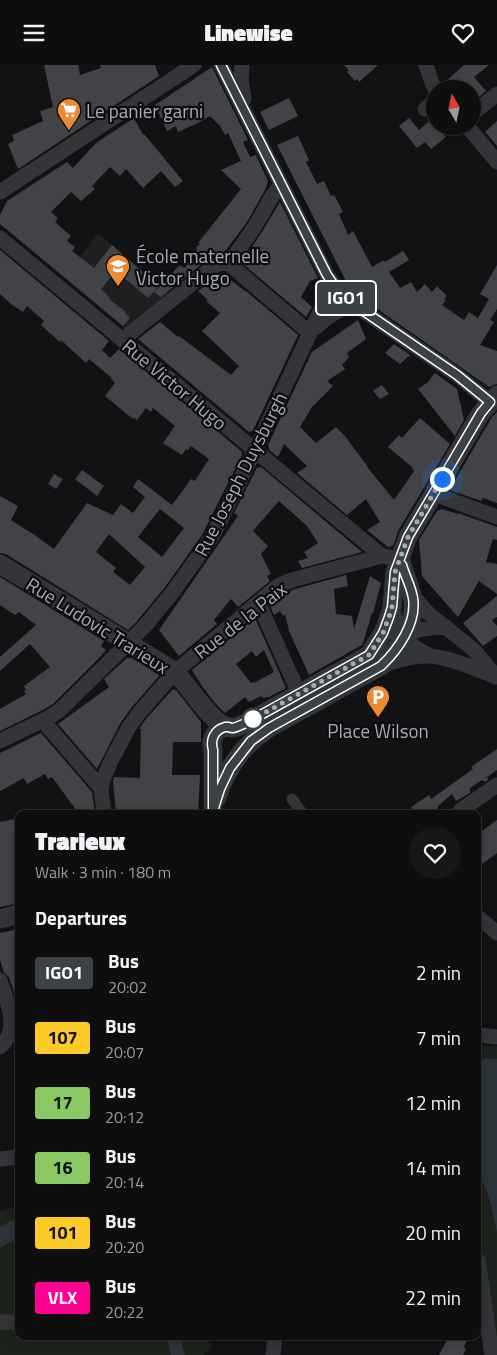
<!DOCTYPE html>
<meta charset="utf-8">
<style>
:root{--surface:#0e0e0f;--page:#171718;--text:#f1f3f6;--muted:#9b9c9e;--line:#2e2e2f}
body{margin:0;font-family:"Titillium Web",sans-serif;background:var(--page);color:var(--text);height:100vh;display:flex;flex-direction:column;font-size:19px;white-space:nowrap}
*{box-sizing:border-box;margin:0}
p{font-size:16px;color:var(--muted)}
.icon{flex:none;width:28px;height:28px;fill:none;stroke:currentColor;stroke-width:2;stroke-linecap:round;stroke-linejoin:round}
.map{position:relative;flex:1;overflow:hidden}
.side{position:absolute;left:15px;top:745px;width:466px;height:530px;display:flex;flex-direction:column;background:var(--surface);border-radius:10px;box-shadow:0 2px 12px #0003,0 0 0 1px var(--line)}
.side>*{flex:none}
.badge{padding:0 10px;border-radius:4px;font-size:18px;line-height:32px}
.needle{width:32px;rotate:351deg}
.controls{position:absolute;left:426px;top:15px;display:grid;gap:10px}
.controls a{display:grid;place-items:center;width:55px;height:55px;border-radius:50%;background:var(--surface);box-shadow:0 2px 12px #0003,0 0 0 1px var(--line);font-size:25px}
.you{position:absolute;width:25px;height:25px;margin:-12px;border:4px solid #fff;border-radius:50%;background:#1a73e8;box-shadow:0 0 0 8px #1a73e833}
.map>.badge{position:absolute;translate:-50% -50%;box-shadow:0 0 0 2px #fff}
h2{padding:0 20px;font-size:19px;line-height:45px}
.round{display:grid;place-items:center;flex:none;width:52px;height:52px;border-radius:26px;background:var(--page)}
.overview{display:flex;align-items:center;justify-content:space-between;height:85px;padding:0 20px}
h1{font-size:24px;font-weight:800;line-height:38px}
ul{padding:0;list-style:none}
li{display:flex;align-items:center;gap:15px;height:65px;padding:0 20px}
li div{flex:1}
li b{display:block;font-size:19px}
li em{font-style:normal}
li .badge{min-width:55px;font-weight:700;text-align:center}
header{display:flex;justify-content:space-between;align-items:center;height:65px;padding:0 20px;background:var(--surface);font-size:22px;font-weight:800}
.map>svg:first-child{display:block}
</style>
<header><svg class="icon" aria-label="menu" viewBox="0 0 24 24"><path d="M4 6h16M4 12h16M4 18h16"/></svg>Linewise<svg class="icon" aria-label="heart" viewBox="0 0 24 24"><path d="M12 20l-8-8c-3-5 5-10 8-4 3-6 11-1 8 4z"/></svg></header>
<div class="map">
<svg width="497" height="1290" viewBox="0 0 497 1290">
<rect width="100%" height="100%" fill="#121214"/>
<!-- built -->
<path fill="#1e1f21" d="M98,168l73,63 -42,36 -65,-55z"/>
<!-- green -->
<path fill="#1d231c" d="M478,980l19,1v293l-19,-106z
M19,1141v13l-9,2 -10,6v-16z
M19,1173v98h147l5,19h-171v-107z
M180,1271h24l8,10 -9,9h-18z"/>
<!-- water -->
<path fill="#2b3539" d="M484,994h13v174c-3,-17 -8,-45 -19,-58v-112z
M19,1154v19l-19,10v-21l10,-6z
M166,1271h14l5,19h-14z"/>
<!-- building -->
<path fill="#414347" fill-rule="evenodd" d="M44,0h34l2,10 21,-7 -1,-3h55l4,11 -141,93 -10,-25 6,-3 -2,-6 31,-14 -3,-10 13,-4z
M344,0h34l-19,17 -2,-3 -2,2 -8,-9 2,-2z
M464,0h25l-15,12 12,14 -11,9 -3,-4v-7h-23l-5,-6z
M212,2l36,73 -5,2 7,15 6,-2 12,26 -3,9 -18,32 -24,32 -7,1 -8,4 -47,38 -7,-5 25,-26h2l4,2 12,-19 -1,-1 4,-4 -2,-1 43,-54 -20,-19 20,-9 -13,-28 -3,2 -5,-9 -10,-10 -10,6 -22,10 -2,-6 -9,5 -12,-26z
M289,33l9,18 -29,14 -9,-18z
M435,51v10h16l-8,8 3,3 -15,12 -6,-7 -8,6 -18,-22 10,-8 10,12z
M134,53l9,17 1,-1 39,47 -8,6 -14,-16 -18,17 -17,-19 -6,7 -10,-9 -18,19 3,3 -14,12 -10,-9 -20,20 7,6 -3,4 16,14 -4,5 8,6 -3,4 22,17 18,-23 47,41 -11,12 -32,-27 -15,18 9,9 -1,1 17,13 -1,1 5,5 -7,8 -123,-102v-9l7,-14 60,-39 6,6 23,-25z
M497,56v25l-12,-14z
M298,71l11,24 -3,2 11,22 7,-3 7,15 3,-1 9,17 -4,2 9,21 5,-4 19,36 12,-7 1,2 18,-11 6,9 -20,12 11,16 11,-6 6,10 8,-8 7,8 5,-6 10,10 -3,3 2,1 -4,5 22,15 5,-8 9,6 11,-19 -9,-5 17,-29v44l-7,11 4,2 -14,23 17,6v33l-4,1 -4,2 -130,-91 -9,-7 -73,-144z
M280,137l38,76 -8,3 -9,16 11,10 -6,10 -63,-53v-4l19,-28z
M0,185l109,91 -7,9 8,8 9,-9 122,102 1,4 -40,80 -37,52 -27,33 -10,10 -122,-76 -6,-1v-57l18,10 -7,14 25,16 18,13 33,-46 26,12 8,-11 12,9 12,-16 -12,-10 5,-8 34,26 19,-26 4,2 14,-22 -18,-13 -3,4 -2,-1 -4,6 -19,-12 12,-17 -22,-18 -2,4 -5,-4 -9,12 -3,-3 -1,2 -28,-23 10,-13 -4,-4 1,-1 -23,-19 -3,4 -25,-23 -1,2 -19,-17 3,-4 -17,-15 -4,6 -12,-8 -11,-10zM160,444l24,19 -22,29 -24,-20zM109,469l36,33 -15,18 -17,-13 3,-4 -20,-16z
M222,208l24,19v-1l52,44 -45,96 -4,1 -111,-93 22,-17 18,15 1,-1 52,39 8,-9 -37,-35 18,-18 -14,-12 2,-1 -10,-9z
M358,255l8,19 -19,14 2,4 -7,8 3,4 -18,12 6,5 -21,21 -12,20 16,16 20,-16 9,9 23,31v1l26,32 20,-29 -2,-3v-1l-24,-20 11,-12 3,3 18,-20 30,26 -52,87 -4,13 -2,2 -4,1 -21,-17 13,-8 -14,-23 -19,16 -50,-42 10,-7 -23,-22 -6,13 -9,-7 -1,-5 44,-93z
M394,279l16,11 -10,9 -15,-11z
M435,308l22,16 7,31 -9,16 -37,-47 10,-7z
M382,320l7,9 -9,5 -7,-8z
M497,347v91l-14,-5 -2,3 -31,-11 26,-46 16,-27z
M261,402l101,85 -60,16 -4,-7 10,-3 -4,-6 14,-9 -11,-17 -28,-25 -26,30 15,15 -7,8 10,20 -4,2 3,5 -32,26 -7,-8 -17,21 3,4 -38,32 -20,-26 79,-114 -4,-3 23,-45z
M82,405l22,16 -7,10 -22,-17z
M54,409l9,5 -7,10 -8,-5z
M442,444l16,5v-1l39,14v13l-4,-1 -7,23 11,2v30l-18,-13 -21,36 -36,-41 -3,-36 18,-29z
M346,510l2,11 -14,3 2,25 16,2 2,13 16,-53 11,7 -8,31 -1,-1 -9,30 -1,2 -53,30 -20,-44 -4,-17 -2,2 -3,-5 -6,4 -4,-10 13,-11 12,-5z
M0,512l104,64 -3,5 5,4 -7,8 -46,46 -10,6 -43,21v-22l26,-15 -2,-3 2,-1 -2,-4 26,-19 -20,-23 -30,27v-14l36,-32 -17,-13 -4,3 -15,-10z
M497,531v21l-5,3 5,6v10l-14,10 -20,-23z
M255,553l31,70 -17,9 -6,1 -2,-2 -12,6 -4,-5 -20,16 -10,-10 -13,-17 -10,-16zM264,585l10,22 -20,11 -1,-1 -2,1 -15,-19 16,-13 4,6z
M127,593h5l27,17v1l-27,31 -11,15 -24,47 -39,-45 51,-37 -5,-8z
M173,624l3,1 25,32v20h-28l-1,33h28l-2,39h-82l-3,-33 1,-4 26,1 1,-49h-2l7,-10z
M41,668l51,59 3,22h-16l-27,-37 -4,2 -3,-5 -18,10 -3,-6 -24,13v-38z
M497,684v21l-10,7 1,3 -3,2 -3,-2 -12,8v5l-14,8 -4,-7 -14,12 -1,5 -4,3h-17l-5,-7 18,-12 2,4 42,-30 -2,-2z
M19,753v85l-19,4v-85z
M497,755v33l-19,14v-33z
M19,864v80l-10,-32 -5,-5 -4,-12v-27z
M449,1271h11l7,4 -3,6 2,4 -3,5h-24z"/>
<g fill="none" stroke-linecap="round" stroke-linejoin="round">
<!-- pedestrian -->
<path stroke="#333538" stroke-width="11" d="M292,734l11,15"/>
<!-- minor -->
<path stroke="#333538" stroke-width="15" d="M221,0l106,210 11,16 14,12 105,72 33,27
M242,0l-1,15 3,19
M426,0l6,18 3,6
M425,44l10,-8
M472,49l25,-20
M467,61l30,36
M282,120c-12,10 -16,24 -24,36 -9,15 -20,29 -29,43l81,69
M0,127l194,-127
M0,173l382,318 19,3
M315,263l13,-11 24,-14
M122,275l92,-74 6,-3 9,1
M434,429l63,23
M412,530l17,19 45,36 22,27
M258,537l41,91
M392,542c7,27 14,38 39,49
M398,574l20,-9 27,-4
M381,601c15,-6 32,-11 49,-10 22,2 46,13 66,21
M43,656l58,67
M0,676l48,-23 11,-7 69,-68 17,-17 27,-33 38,-53 5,-9 40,-81 78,-166
M104,749l-3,-26 3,-11 7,-16 18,-34 10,-14 36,-41 103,-86 14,-6 90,-24
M458,749l3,-4 36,-25
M478,852l19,16
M0,915c7,22 21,49 0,67
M478,970l19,2
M0,1094l19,-2
M478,1195l14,95
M0,1257h19
M273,1290l2,-19"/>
<!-- tertiary -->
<path stroke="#333538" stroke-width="19" d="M0,499l171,105c20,17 31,43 54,58
M217,733c9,-29 27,-54 52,-70l112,-62c16,-15 35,-42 32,-65 -2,-15 -10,-28 -12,-42
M213,749v-64c-3,-10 1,-20 12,-23 7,-1 0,1 8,1 5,-1 11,-4 15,-6l121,-67 14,-22 6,-16 3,-10 3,-35 13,-35 73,-124 16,-18
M0,854l19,-5"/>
</g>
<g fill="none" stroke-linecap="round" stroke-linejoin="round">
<!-- line casing -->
<g stroke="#fff" stroke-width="11">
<path id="line" d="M221,0l106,210 11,16 14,12 105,72 33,27 -9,11 -73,124 -13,35 -3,35 -3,10 -6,16 -14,22 -121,67c-5,2 -10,5 -15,6 -7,0 -1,-2 -8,-1 -11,3 -15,13 -12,23v61l7,-22 10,-21 21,-27 18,-13 112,-62c17,-16 36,-43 32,-68 -2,-12 -8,-22 -11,-33"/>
</g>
<!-- line -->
<use href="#line" stroke="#3b4245" stroke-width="8"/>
<!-- walk -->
<path stroke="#a4acb4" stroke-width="5" stroke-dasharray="0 9" d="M253,654l-5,3 121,-67 14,-22 6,-16 3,-10 3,-35 13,-35 34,-58"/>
</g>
<!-- icons -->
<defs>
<g id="supermarket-pin" transform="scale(1.25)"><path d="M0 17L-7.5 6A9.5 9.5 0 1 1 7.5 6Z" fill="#ec8932" stroke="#0d0d0f"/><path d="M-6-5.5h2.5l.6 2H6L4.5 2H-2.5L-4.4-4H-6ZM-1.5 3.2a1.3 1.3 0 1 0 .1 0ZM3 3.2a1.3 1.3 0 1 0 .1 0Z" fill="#fff"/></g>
<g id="school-pin" transform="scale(1.25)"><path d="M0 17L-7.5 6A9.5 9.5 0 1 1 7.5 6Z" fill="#ec8932" stroke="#0d0d0f"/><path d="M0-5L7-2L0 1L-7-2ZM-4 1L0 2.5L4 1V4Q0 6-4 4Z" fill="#fff"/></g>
<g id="parking-pin" transform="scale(1.25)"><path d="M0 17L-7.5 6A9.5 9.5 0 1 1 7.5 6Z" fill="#ec8932" stroke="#0d0d0f"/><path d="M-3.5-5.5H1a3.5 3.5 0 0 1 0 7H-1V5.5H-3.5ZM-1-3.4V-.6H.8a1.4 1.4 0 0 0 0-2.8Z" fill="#fff"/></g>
</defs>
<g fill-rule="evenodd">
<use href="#supermarket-pin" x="69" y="45"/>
<use href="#school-pin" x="118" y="201"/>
<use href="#parking-pin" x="378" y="632"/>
</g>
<!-- markers -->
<circle fill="#fff" stroke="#3b4245" stroke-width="2.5" cx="253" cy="654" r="10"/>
<g text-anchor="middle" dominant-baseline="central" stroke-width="4.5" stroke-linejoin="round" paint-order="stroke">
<!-- poi labels -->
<g font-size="19" fill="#a4acb4" stroke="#0d0d0f" text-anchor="start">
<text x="86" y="45">Le panier garni</text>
<text x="136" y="190">École maternelle<tspan x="136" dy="22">Victor Hugo</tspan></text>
<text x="378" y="665" text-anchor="middle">Place Wilson</text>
</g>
<!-- street labels -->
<g font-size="19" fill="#a4acb4" stroke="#0d0d0f">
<text transform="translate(175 319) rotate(40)">Rue Victor Hugo</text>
<text transform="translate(240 409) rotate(-63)">Rue Joseph Duysburgh</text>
<text transform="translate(240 555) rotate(-38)">Rue de la Paix</text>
<text transform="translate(98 560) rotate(32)">Rue Ludovic Trarieux</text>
</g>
</g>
</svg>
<div class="controls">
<a><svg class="needle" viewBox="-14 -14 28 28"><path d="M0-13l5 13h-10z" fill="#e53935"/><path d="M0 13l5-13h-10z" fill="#9b9c9e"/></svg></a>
</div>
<div class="you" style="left:442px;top:414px"></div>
<b class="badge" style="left:346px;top:233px;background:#3b4245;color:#fff">IGO1</b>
<section class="side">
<div class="overview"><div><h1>Trarieux</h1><p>Walk · 3 min · 180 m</p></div><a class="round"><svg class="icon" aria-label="heart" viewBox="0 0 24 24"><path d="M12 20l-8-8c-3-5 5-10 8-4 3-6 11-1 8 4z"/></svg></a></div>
<h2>Departures</h2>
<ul>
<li><span class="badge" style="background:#3b4245;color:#fff">IGO1</span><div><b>Bus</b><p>20:02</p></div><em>2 min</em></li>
<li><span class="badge" style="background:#feca28;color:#111">107</span><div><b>Bus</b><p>20:07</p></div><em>7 min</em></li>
<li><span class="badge" style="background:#8ac864;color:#111">17</span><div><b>Bus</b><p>20:12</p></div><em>12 min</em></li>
<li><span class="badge" style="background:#8ac864;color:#111">16</span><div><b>Bus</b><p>20:14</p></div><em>14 min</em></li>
<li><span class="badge" style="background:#feca28;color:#111">101</span><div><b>Bus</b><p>20:20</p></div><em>20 min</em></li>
<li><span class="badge" style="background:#ff0092;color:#fff">VLX</span><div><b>Bus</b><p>20:22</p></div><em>22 min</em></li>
</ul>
</section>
</div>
